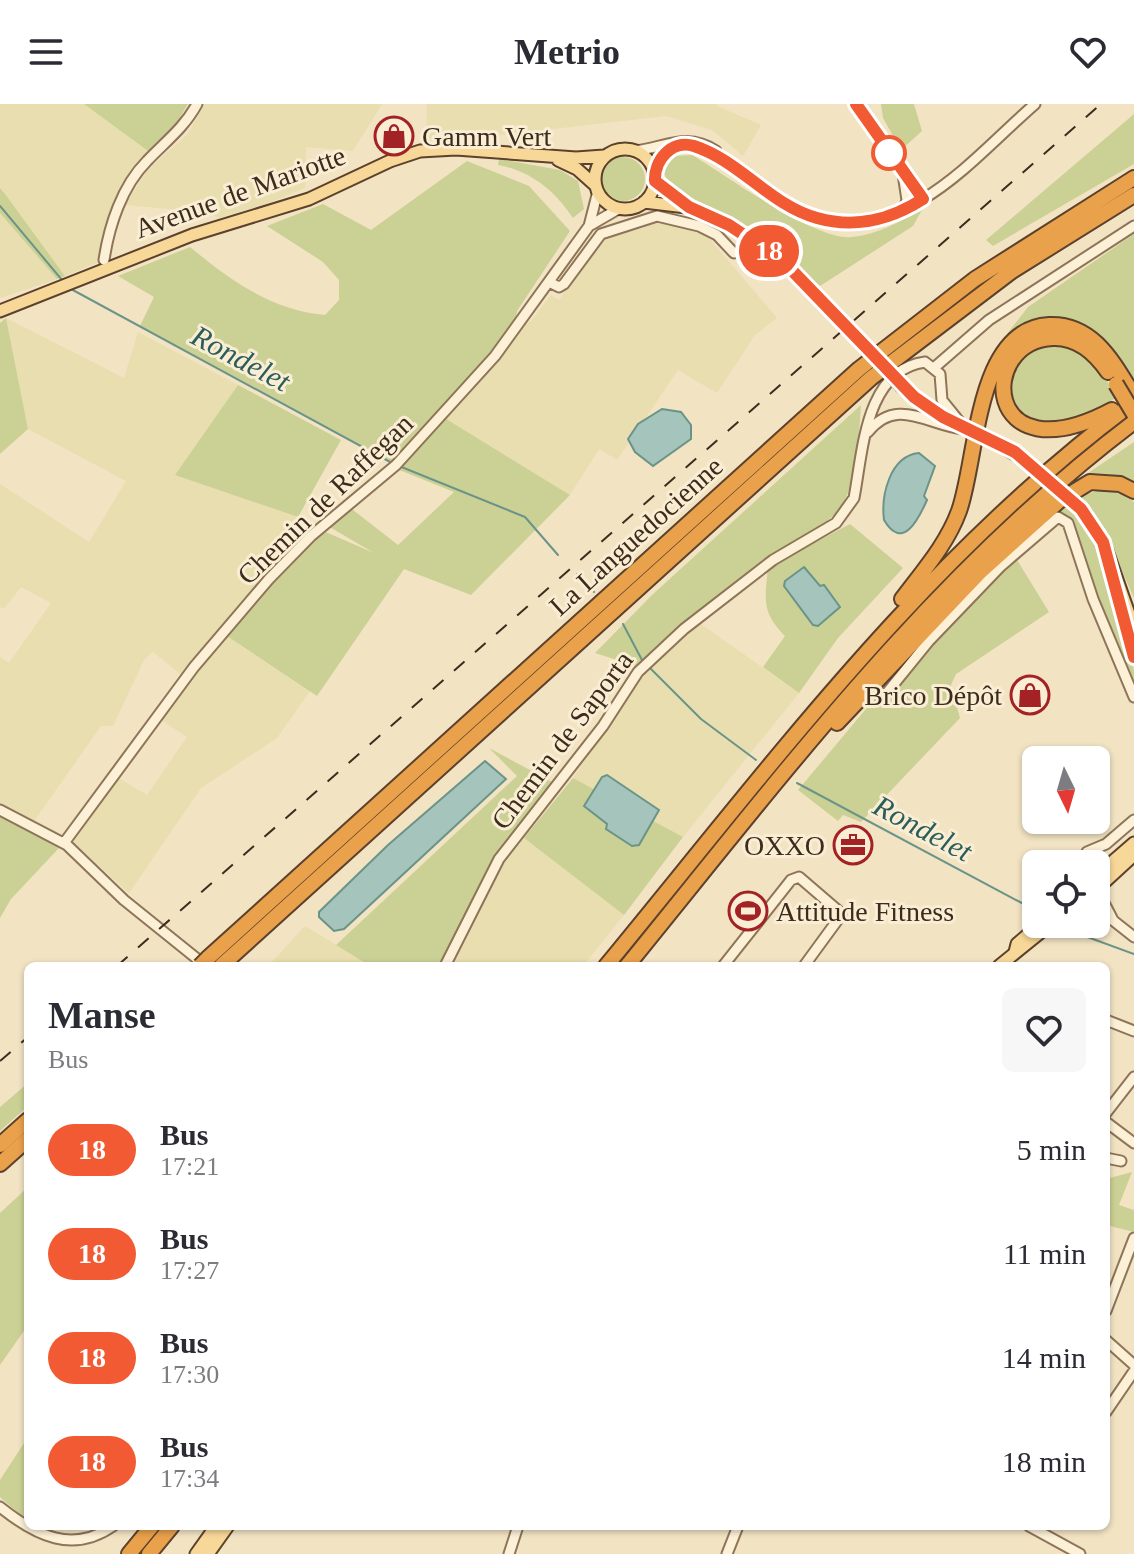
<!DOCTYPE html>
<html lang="fr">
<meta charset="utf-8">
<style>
:root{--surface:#fff;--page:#f7f7f7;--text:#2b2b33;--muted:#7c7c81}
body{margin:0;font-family:Georgia,serif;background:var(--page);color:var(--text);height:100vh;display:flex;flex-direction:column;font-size:30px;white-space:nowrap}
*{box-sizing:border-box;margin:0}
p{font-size:26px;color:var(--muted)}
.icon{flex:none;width:44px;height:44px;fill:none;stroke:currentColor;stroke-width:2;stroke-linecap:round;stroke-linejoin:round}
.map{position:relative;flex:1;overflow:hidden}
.panel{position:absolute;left:24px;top:858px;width:1086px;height:568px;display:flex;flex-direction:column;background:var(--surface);border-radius:12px;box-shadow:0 2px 6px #0004}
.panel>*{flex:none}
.badge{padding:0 16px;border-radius:26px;font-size:28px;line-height:52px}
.needle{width:52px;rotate:175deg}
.fabs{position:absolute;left:1022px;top:642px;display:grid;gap:16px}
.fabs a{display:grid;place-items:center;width:88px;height:88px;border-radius:12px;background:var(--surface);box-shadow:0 2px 6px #0004;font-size:40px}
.map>.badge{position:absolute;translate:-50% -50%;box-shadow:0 0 0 4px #fff}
.round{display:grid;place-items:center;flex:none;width:84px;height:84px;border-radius:12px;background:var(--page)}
.head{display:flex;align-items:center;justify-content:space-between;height:136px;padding:0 24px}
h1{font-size:38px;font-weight:700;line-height:60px}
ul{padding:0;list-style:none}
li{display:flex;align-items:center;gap:24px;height:104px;padding:0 24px}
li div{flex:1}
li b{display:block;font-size:30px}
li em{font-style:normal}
li .badge{min-width:88px;font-weight:700;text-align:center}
header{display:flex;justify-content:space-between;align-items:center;height:104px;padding:0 24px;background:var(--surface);font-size:36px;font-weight:700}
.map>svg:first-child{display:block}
</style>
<header><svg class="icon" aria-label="menu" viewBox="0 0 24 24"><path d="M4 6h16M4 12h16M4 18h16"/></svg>Metrio<svg class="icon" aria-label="heart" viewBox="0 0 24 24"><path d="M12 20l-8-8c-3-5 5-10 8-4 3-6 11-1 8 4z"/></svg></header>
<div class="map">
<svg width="1134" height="1450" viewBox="0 0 1134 1450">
<rect width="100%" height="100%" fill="#f2e3c3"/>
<!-- farmland -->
<path fill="#e8deaf" d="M0,0h84l64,47 -32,48 -17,63 -34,14 -65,-88z
M205,0h177l-29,47 -47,-4 -1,41 -41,17 -46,13 -6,-5 -87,-8 23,-36 39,-34z
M427,0h291l-1,2 44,19 -18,31 -31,-26 -46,-14 -207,24 -26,-1 -7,-1z
M0,109l57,66 -57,19z
M658,116l37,9 14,9 68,80 -22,17 -38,58 -39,-23 -61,90 -18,-11 -29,46 -127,-78 77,-91 11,-5 20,-26 8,5 41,-57 13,-12 29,-2z
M6,214l118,60 14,-46 100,53 -62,90 139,48 -95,105 -36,49 -31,-25 -9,8 -31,66h-12l-67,95 -34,-14v-150l9,6 42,-60 -30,-16 -17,22 -4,-2v-123l89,58 37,-61 -98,-52z
M698,518l101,71 -116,144 -110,-59 73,-110z
M224,530l86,57 -33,47 -76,50 -72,105 -56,-51 42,-66 32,19 40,-58 -27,-18z
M524,734l100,77 -41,51h-130l49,-100z
M305,822l66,40h-103z"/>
<!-- green -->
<path fill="#cbd195" d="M84,0h104l-16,26 -24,21z
M881,0h33l8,27 -21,19 -18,-32z
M1134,10v50l-141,82 -7,-6z
M692,51c34,20 123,86 160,82 25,-2 48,-16 70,-27l-9,16 -93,60 -53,-43 -98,-59 -6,-13 11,-15z
M601 75a22 22 0 1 1 44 0a22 22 0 1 1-44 0Z
M499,55l61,11 18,11 6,28 -11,9c-18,-27 -42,-47 -75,-53z
M467,57l62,25 41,45 -53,80 -2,14 -121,138 -254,-137 14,-29 -36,-21 72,-29c40,33 81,63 135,68l14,-15v-20l-16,-18 -56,-36 56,-22 48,26z
M0,84l5,6 60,82 -8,3 -57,-66z
M1134,130v146c-39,-54 -58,-80 -127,-46l21,-27z
M6,214l22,111 -28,25v-131z
M1055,239c33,7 46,27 62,54 -24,16 -64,42 -93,20 -6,-4 -11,-16 -15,-21 -1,-31 18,-46 46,-53z
M238,281l103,55 -43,77 -123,-42z
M861,301c-2,28 -4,86 -24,107 -17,18 -46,30 -67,44 -47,34 -90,72 -134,110l-41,-13 57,-58z
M443,313l127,78 -99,100 -67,-26 -87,127 -93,-62 39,-48 58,-56 53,23 -48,-28 22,-19 50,39 56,-53 -57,-23z
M1134,338v39l-24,-7 -22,-1z
M1102,386l20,4 12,8v96l-30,-67 -27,-35z
M1066,399l25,27 43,140v15l-38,-84 -27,-82 -6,-6 -6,1z
M850,420l53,44 -65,70 -39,55 -36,-26 22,-31c-24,-25 -20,-36 -17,-69z
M1011,446l38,62 -93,62 -5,11 9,33 -99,104 -18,-7 -5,6 -40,-31 104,-124z
M489,644l65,35 -57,74 -56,109h-71l-34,-21 181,-169z
M573,674l110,59 -59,78 -100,-77z
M0,711l59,33 -48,51 -11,19z
M28,979v23l-28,25v-24z
M1132,1068l-13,33 15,5v22l-28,-7v-46z
M28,1083v138l-28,40v-152z
M28,1333v85l-28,-25v-17z"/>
<!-- water -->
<path fill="#a5c4bb" stroke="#6b9489" stroke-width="2" d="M662,305l19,3 10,13v14l-38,27 -18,-14 -7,-13 10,-15z
M919,349l16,13 -11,30 3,4c-8,18 -24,52 -43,20 -3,-23 5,-64 35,-67z
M804,463l16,19 4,-1 16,22 -22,19 -5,-1 -29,-39 1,-5z
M485,657l21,18 -162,150 -10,2 -15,-14v-5l69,-67z
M607,671l52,35 -20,35 -7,1 -26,-17 1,-5 -23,-18 18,-29z"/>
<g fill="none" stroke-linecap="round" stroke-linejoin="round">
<!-- stream -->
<path stroke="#6b9489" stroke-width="2" d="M0,102l62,74
M71,185l321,174
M399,362l126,51 33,38
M577,470l17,18
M623,520l19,36
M648,562l53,53 55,41
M797,679l234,125
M1071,827l63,23"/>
<!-- minor casing -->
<g stroke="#8e7458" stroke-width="13">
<path id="minor" d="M856,0l67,95
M635,47c31,-4 52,-19 81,0
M654,67c6,-11 12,-22 25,-25 33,-7 103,66 145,74 89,16 150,-63 211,-116
M903,70l4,26 -4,12
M589,122l31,-18
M104,156c5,-34 18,-74 43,-99 18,-19 37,-33 50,-57
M549,178l10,5 5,-3 37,-50 56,-18 42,10 18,9 17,18
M935,263l54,-47 145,-94
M868,328c29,-36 59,-7 95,-3
M881,596l48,-59 72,-75 57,-49 10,6 25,76 41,98
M0,706l67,35 57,55 82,66
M64,739l130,-176 75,-88 42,-43 85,-71 99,-109 94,-130 9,-35
M1100,743l-7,6 6,12 9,1
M1081,760l6,-12 19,-8 28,-24
M1102,781l-1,12 12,23
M1096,803l38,30
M445,862l54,-107 104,-133 35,-54 46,-43 89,-69 63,-37 18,-25c9,-47 11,-128 71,-136l15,12 2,26 17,21
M723,862l68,-86 8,-3 43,37 -38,52
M1106,916l28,11
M1106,1009l28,-36
M1106,1018l28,21
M1106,1054l15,3
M1106,1207l28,-73
M1106,1236l28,25
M1106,1308l28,-41
M0,1403c36,29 73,47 113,19
M1029,1422l51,28
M509,1450l9,-28
M727,1450l11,-28"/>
</g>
<!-- major casing -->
<g stroke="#5c412c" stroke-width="15">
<path id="major" d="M595 75a30 30 0 1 1 60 0a30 30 0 1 1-60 0Z
M558,56l19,9 19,17
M655,77l34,26 40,18 53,35 52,53
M644,98l42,5
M0,207l192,-76 117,-36 81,-38 30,-10 36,-2 120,9 28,-2
M902,283l30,24 37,18
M988,334l40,24
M1081,405l26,42 27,77
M1117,493l17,60
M1096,772l38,-33
M1096,786l38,-35
M1015,848l2,-8 23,-20
M999,862l52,-42
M196,1450l20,-28
M208,1450l20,-28"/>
</g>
<!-- highway casing -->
<g stroke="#5c412c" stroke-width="18">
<path id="highway" d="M1108,268c-13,-19 -31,-35 -55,-34 -76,3 -71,141 59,72
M902,495c21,-28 45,-55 57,-88 19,-53 16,-182 90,-186 45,-2 65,39 85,71
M837,619l143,-151 79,-71 31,-19 30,2 14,7
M208,854l651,-589 116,-90 159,-101
M221,862l650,-588 141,-107 122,-76
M606,862c165,-200 318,-408 528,-564
M627,862c157,-193 307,-393 507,-544
M0,1041l28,-25
M0,1060l28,-25
M129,1450l23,-28
M149,1450l23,-28"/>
</g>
<!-- minor -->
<use href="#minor" stroke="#fcf0d7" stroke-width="9"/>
<!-- major -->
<use href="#major" stroke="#f8d898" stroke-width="11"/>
<!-- highway -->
<use href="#highway" stroke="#e9a14c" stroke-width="14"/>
<!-- rail -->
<path stroke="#3d2c1d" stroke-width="2" stroke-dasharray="14 14" stroke-linecap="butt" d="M117,862l984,-862
M0,957l28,-24"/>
<!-- major-bridge casing -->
<g stroke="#5c412c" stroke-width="15" stroke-linecap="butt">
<path id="major-bridge" d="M834,209l16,17
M859,236l43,47
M969,325l19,9
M1028,358l53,47"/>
</g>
<!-- highway-bridge casing -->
<g stroke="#5c412c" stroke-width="18" stroke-linecap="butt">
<path id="highway-bridge" d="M1116,280l18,30
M200,862l8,-8"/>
</g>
<!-- major-bridge -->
<use href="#major-bridge" stroke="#f8d898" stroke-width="11"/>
<!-- highway-bridge -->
<use href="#highway-bridge" stroke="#e9a14c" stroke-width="14"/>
</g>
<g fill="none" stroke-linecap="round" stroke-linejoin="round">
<!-- line casing -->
<g stroke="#fff" stroke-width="18">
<path id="line" d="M856,0l67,95c-33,21 -67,30 -106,19 -47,-13 -77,-57 -123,-72 -23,-7 -40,15 -39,35l34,26 40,18 53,35 132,137 29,20 72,35 66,57 22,33 31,115"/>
</g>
<!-- line -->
<use href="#line" stroke="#f15a32" stroke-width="12"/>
</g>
<!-- icons -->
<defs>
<g id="shop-ring" transform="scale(2)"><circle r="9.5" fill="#f9edd3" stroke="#a32225" stroke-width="1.5"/><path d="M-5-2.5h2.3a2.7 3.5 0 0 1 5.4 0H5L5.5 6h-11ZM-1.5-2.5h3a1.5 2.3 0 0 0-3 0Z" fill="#a32225"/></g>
<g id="office-ring" transform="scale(2)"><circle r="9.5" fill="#f9edd3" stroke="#a32225" stroke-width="1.5"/><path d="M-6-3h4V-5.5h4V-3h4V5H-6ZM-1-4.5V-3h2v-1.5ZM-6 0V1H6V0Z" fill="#a32225"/></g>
<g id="stadium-ring" transform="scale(2)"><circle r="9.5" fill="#f9edd3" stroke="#a32225" stroke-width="1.5"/><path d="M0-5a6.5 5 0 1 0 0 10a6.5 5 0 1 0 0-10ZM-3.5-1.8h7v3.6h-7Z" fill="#a32225"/></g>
</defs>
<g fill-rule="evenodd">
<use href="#shop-ring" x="394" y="32"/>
<use href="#shop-ring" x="1030" y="591"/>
<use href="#office-ring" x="853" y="741"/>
<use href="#stadium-ring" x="748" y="807"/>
</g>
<!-- markers -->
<circle fill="#fff" stroke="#f15a32" stroke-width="4" cx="889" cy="49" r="16"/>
<g text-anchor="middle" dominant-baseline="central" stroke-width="6" stroke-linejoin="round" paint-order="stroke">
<!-- poi labels -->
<g font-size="28" fill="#3d2c1d" stroke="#f9edd3" text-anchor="start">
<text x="422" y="32">Gamm Vert</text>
<text x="1002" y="591" text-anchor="end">Brico Dépôt</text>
<text x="825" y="741" text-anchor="end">OXXO</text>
<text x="776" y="807">Attitude Fitness</text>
</g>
<!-- street labels -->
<g font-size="28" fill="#3d2c1d" stroke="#f9edd3">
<text transform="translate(240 88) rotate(-20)">Avenue de Mariotte</text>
<text transform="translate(325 395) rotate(-44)">Chemin de Raffegan</text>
<text transform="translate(636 432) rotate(-42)">La Languedocienne</text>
<text transform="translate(562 636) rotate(-53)">Chemin de Saporta</text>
</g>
<!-- water labels -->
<g font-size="30" font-style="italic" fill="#2b5e5a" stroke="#f9edd3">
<text transform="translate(241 254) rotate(28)">Rondelet</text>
<text transform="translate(923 724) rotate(28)">Rondelet</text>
</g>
</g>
</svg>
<div class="fabs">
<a><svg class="needle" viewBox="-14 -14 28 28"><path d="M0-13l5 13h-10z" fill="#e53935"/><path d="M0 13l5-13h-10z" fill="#7c7c81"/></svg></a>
<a><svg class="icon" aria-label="locate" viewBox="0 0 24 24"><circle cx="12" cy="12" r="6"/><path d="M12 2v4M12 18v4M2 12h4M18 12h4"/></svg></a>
</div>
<b class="badge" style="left:769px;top:147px;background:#f15a32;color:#fff">18</b>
<section class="panel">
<div class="head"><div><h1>Manse</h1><p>Bus</p></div><a class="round"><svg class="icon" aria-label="heart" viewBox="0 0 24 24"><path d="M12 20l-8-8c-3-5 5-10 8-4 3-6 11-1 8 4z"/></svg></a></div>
<ul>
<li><span class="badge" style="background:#f15a32;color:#fff">18</span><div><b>Bus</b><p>17:21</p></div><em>5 min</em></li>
<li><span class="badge" style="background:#f15a32;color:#fff">18</span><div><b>Bus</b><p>17:27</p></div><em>11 min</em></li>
<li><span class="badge" style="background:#f15a32;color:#fff">18</span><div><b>Bus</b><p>17:30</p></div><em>14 min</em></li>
<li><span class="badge" style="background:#f15a32;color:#fff">18</span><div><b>Bus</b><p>17:34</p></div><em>18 min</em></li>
</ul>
</section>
</div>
